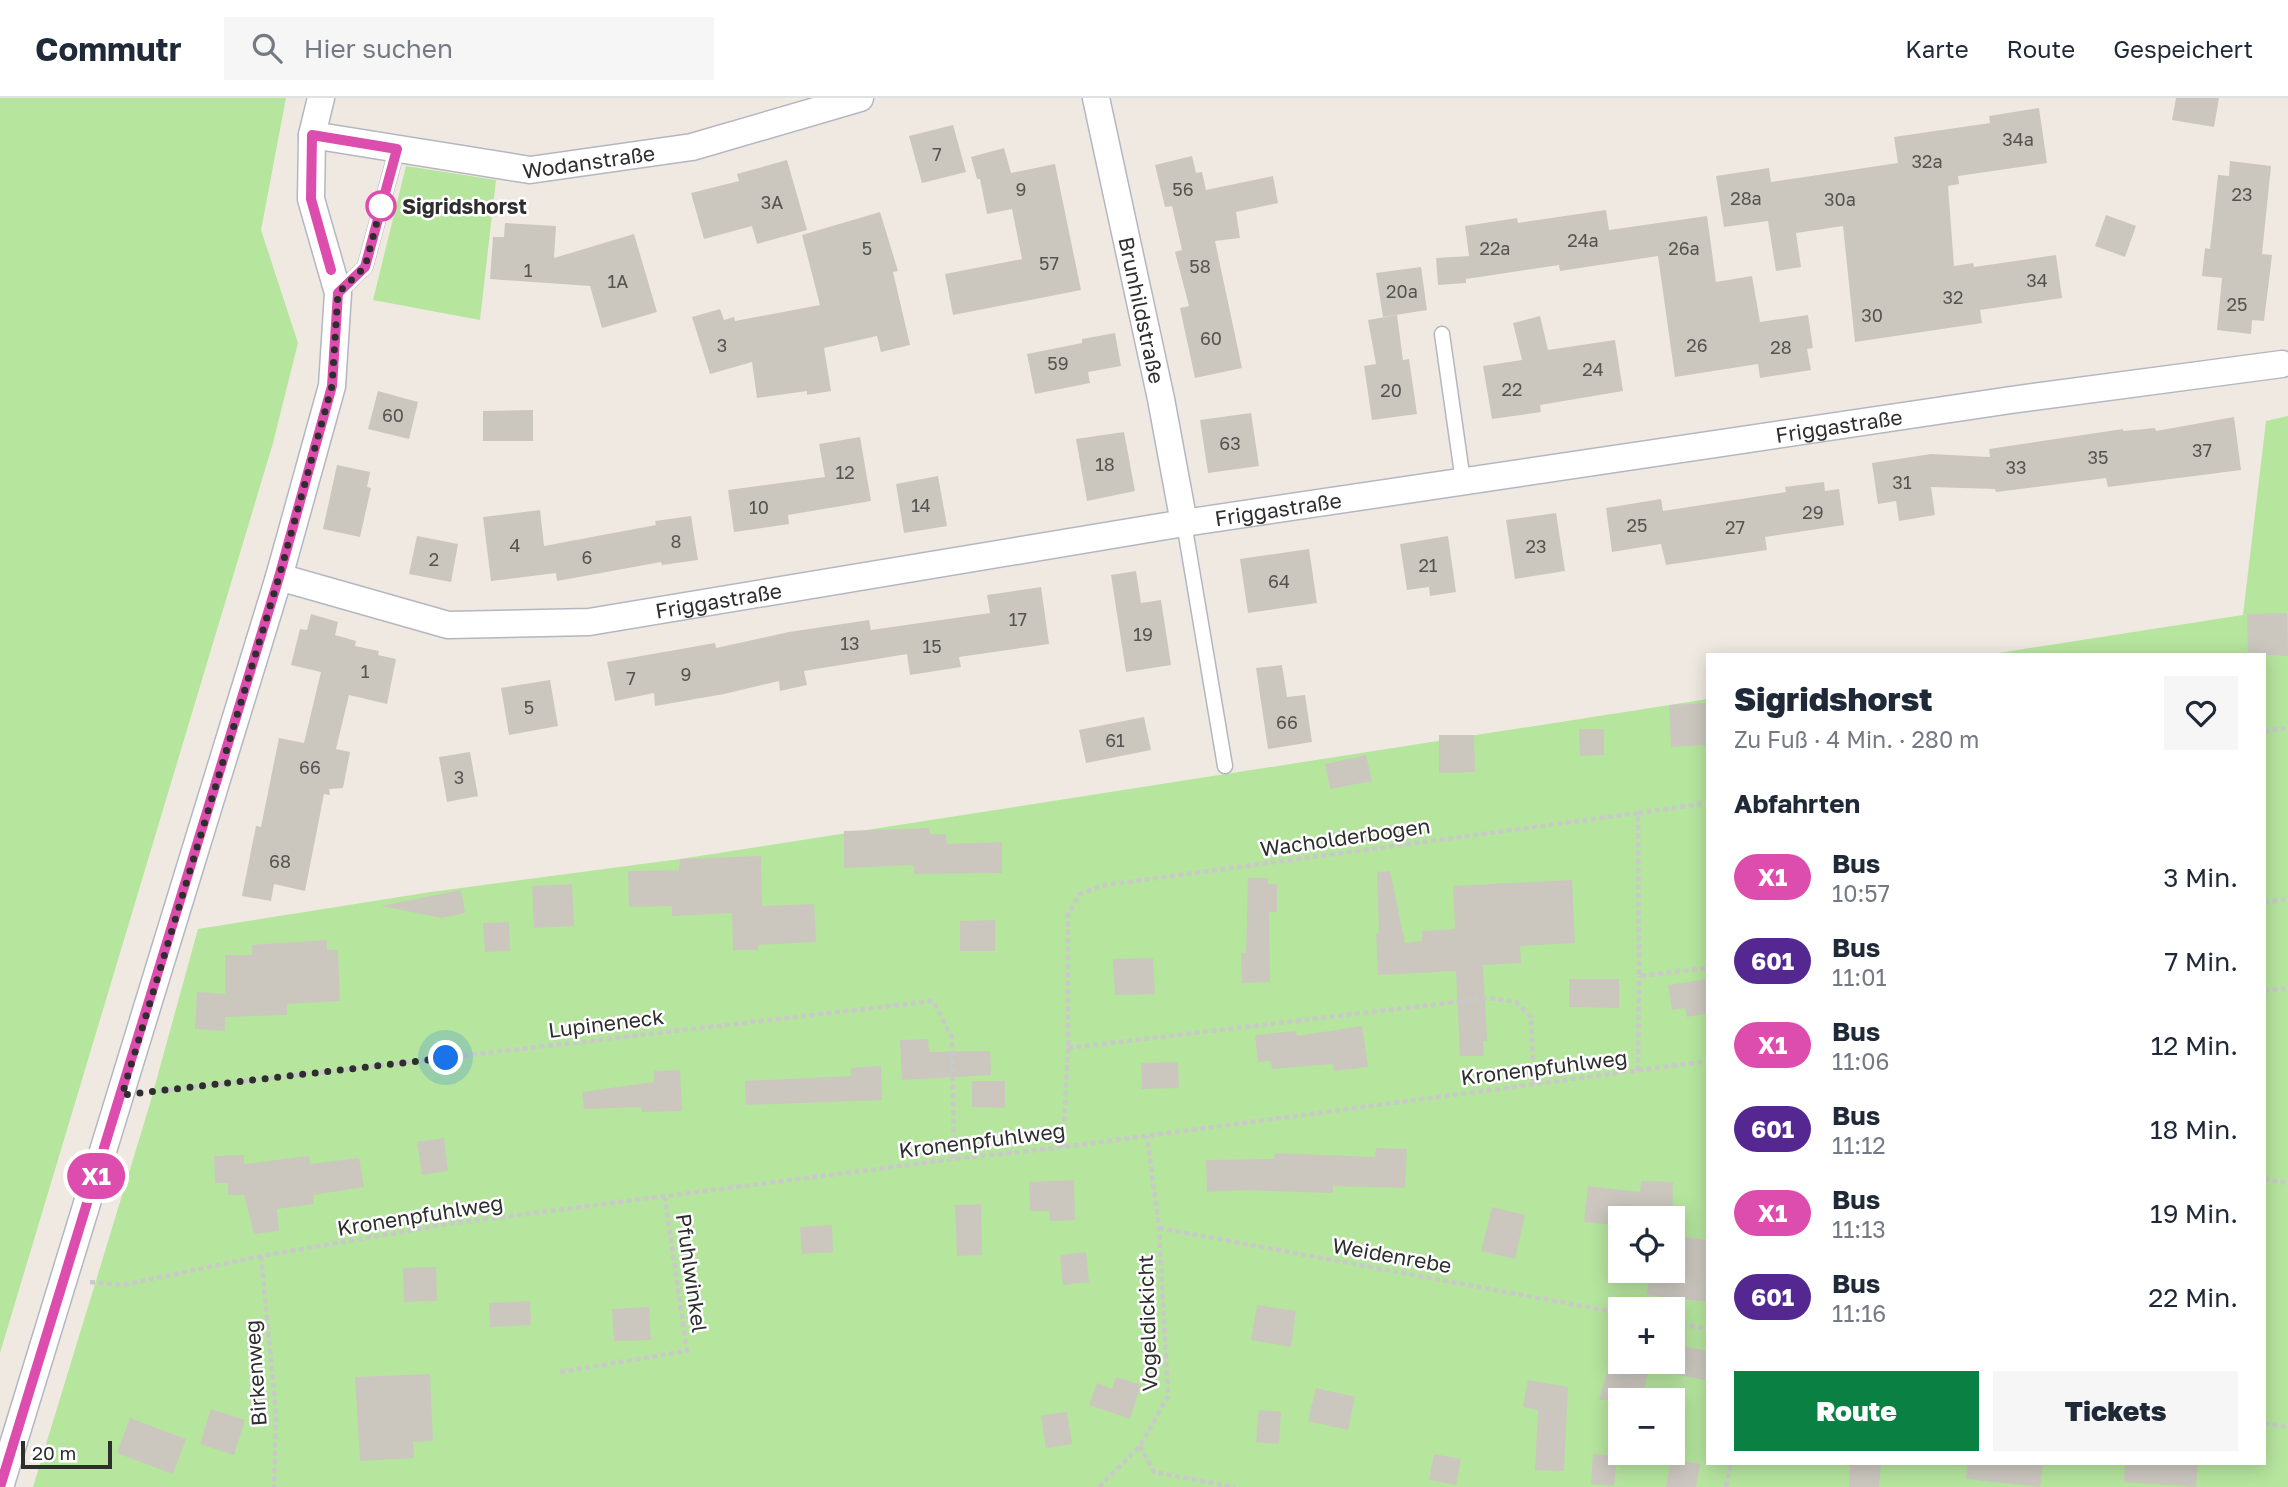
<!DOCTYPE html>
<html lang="de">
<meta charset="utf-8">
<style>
:root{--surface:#fff;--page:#f6f6f7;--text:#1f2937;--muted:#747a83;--line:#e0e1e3;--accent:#0b8043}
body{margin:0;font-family:"Golos Text",sans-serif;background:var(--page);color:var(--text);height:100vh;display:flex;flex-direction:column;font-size:26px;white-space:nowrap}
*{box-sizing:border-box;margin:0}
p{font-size:23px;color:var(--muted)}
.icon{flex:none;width:38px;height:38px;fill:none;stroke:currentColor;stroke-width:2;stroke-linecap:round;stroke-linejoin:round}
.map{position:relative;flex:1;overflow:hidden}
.side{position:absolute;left:1706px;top:555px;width:560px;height:812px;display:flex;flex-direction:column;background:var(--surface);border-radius:0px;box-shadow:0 4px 18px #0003}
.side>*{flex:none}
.badge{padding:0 14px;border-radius:23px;font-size:24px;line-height:46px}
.buttons{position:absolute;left:1608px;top:1108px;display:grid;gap:14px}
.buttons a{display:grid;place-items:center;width:77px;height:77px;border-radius:0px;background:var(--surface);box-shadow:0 4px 18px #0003;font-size:35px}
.scale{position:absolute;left:21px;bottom:18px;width:91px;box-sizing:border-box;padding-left:7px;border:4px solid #2e2e2e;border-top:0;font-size:19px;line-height:24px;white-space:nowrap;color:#2e2e2e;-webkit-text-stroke:5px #fff;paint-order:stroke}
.you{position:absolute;width:35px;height:35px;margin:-18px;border:5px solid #fff;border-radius:50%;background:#1a73e8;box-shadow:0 0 0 10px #1a73e833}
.map>.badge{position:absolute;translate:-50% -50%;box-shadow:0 0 0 4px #fff}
h2{padding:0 28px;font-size:26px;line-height:63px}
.round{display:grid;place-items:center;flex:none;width:74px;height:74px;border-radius:0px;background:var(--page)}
.head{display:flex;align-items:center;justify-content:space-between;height:119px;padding:0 28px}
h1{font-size:33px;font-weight:800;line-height:52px}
.cta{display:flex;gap:14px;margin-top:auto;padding:14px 28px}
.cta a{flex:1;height:80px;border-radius:0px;background:var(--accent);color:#fff;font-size:28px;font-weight:800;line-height:80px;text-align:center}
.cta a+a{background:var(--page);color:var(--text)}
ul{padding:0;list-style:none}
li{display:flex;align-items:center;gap:21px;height:84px;padding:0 28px}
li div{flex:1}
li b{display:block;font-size:26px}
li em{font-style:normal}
li .badge{min-width:77px;font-weight:700;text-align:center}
header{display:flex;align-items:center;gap:42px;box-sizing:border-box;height:98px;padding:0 35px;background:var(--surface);border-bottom:2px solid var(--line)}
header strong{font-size:33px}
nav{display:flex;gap:38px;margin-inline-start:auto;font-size:24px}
.search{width:490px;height:63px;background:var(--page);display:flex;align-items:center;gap:18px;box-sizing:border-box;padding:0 24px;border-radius:0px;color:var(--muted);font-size:26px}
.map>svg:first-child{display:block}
</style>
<header>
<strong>Commutr</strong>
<div class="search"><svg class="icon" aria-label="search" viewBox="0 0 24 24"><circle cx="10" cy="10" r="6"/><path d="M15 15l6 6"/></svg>Hier suchen</div>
<nav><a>Karte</a><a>Route</a><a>Gespeichert</a></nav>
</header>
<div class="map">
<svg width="2288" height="1389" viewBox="0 0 2288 1389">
<rect width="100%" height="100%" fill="#efe9e1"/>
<!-- green -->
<path fill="#b6e59e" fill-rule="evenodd" d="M0,0h286l-25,132 37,113 -25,100 -273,910z
M406,68l90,14 -16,140 -107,-20z
M2288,318v1071h-2255l116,-380 49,-178 233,-37 249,-33 1028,-160v764h556v-809h-272l251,-39 23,-194zM1620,1120h53v52h-53zM1620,1211h53v53h-53zM1620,1302h53v52h-53z"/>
<!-- building -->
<path fill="#cbc7bf" d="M2176,0h43l-5,29 -42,-7z
M2039,10l8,55 -89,13 1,8 -11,2 6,80 19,-3 1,4 82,-12 6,43 -82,12 2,13 -127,19 -12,-116 -47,7 5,34 -25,4 -8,-50 -44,6 -8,-51 53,-8 2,14 127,-19 -4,-26 96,-14 -1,-7z
M953,27l13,47 -44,11 -13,-47z
M1004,50l7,25 44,-9 26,126 -128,25 -8,-41 77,-15 -10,-50 -25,5 -7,-35h-3l-6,-22z
M1192,58l4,17 6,-1 4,18 67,-14 5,27 -42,9 4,26 -25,3 27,127 -47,10 -15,-70 9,-2 -14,-54 7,-2 -10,-44 -7,1 -10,-42z
M787,62l20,70 -50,14 -5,-18 -48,13 -13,-46 48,-12 -2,-7z
M2230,63l41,5 -9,88 10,1 -8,66 -12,-1 -1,14 -34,-4 5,-52 -20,-2 3,-28 5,1 8,-74 11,1z
M1606,112l3,20 98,-14 9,66 36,-6 8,46 48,-7 5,33 -6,1 4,21 -51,8 -2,-14 -83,13 -17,-121 -98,15 -1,-6 -93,14v4l-28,2 -2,-27 33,-2 -4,-30 52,-8 1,5z
M880,114l18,59 -5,1 17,73 -29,7 -4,-16 -53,12 7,43 -24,4v-4l-50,7 -5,-36 -42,12 -18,-57 28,-8 4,11 10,-3 1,4 85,-16 -18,-70z
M2106,117l30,11 -11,31 -30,-11z
M505,125l51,3 -2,32 80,-24 23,78 -55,16 -12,-42 -100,-7 3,-42h11z
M1421,169l6,43 -44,7 -7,-44z
M1397,217l6,45 6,-1 8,55 -45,6 -8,-54 12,-2 -8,-44z
M1540,218l8,34 67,-10 8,51 -83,14 1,7 -49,7 -9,-53 39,-6 -9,-37z
M1115,235l6,33 -33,6 2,11 -55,11 -8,-40 55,-11v-4z
M378,293l40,11 -9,37 -41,-10z
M533,312v31h-50v-30z
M1251,315l8,53 -51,7 -8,-53z
M2234,319l7,53 -133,17 -2,-9 -110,14 -1,-3 -64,-2 4,28 -36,6 -3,-20 -18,3 -6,-41 59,-9 59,3 -1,-8 134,-20v2l32,-3 1,3z
M1124,334l11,59 -48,10 -11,-62z
M860,339l11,64 -83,14 1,9 -55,8 -6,-42 97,-13 -6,-33z
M337,367l33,7 -3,15 4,1 -11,49 -37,-8z
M938,378l9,50 -43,7 -8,-49z
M1824,384l1,9 14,-2 5,36 -79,12 2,13 -101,15 -5,-21 -49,8 -6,-44 55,-9 2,12 123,-19 -1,-5z
M540,412l4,36 112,-21 -1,-4 36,-5 7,44 -36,5 -1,-3 -104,19 -1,-8 -65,8 -8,-64z
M1556,415l9,58 -50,8 -9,-59z
M417,438l41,8 -7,38 -42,-8z
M1448,438l8,56 -26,4 -1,-9 -22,3 -7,-46z
M1309,451l8,54 -69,10 -8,-54z
M1136,473l5,32 20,-3 10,65 -45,7 -15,-97z
M1041,489l8,57 -90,13 2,10 -51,8 -3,-21 -103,17 3,14 -27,6 -1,-10 -55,13 -69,12 -1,-13 -39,8 -8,-39 108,-19 1,5 73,-16 80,-12 2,10 119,-17 -3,-18z
M2287,515l1,43 -40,-2 -1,-40z
M311,516l27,8 -3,13 21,6 -1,5 24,5 -1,4 18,4 -9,45 -38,-9 -13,54 14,3 -7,36 -14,1 1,6 -6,-1 -19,97 -31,-7 -3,17 -29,-5 14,-70 5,1 18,-89 25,5 17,-71 -30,-7 9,-36 7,1z
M1282,567l5,32 18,-2 7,47 -44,7 -12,-81z
M550,582l8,46 -49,9 -8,-47z
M1708,605v42l-37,2 -2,-42z
M1144,619l7,33 -65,13 -7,-33z
M1579,631h25v26l-24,1z
M1439,637h35l1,37 -36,1z
M470,654l8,44 -31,6 -8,-45z
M1366,657l6,26 -42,8 -5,-25z
M929,730l1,6h16l1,10 55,-2v31l-88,1v-9l-70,3v-37z
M761,758l1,50 52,-2 2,38 -58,3v5h-25l-1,-37 -60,3v-10l-43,1 -1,-36 51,-1 1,-11z
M1390,773l15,72 17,-2v-10l33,-2 -2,-43 119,-6 3,63 -55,3 1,17 -38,2 4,76h-4l1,15h-24l-4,-85 -78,4 -2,-42h3l-2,-61z
M1248,780h20v6h9v28h-8l1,70 -28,1 -1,-30h5z
M572,786l2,42 -40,2 -2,-42z
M461,792l4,23 -23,5 -61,-12z
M995,822v31h-35v-30z
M509,824l1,29 -25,1 -2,-29z
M327,842v10h11l2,51 -53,3v11l-62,2v14l-30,-2 2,-37 28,2v-39h27v-10z
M1153,860l2,36 -40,1 -2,-36z
M1569,881h50v29l-50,-1z
M1708,881v34l-21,4 -2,-9 -13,2 -4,-25z
M1362,928l6,41 -34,4 -1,-7 -61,5 -1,-8 -13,1 -3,-27 41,-4 1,5z
M928,941l1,13 61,-1 1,24 -89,5 -2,-40z
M1178,964l1,26 -37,1 -1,-26z
M881,968l1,34 -136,5 -1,-24 106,-5v-8z
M680,972l2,41 -40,1 -1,-5 -57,2 -2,-17 72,-10v-11z
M972,983h33v27l-33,-1z
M444,1040l4,33 -26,4 -5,-33z
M1376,1050l31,1 -2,39 -72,-2v7l-90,-3 -36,2 -1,-32 68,-1 1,-6 100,4z
M244,1057v9l65,-8 1,8 49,-6 5,29 -51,8 1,9 -37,5 2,22 -25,3 -10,-39h-16v-12h-13l-1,-27z
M1074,1082l1,40 -25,1 -1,-10h-19l-1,-29z
M1641,1083l32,1 -1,36h-52v8l-36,-4 4,-36 52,6z
M981,1106l1,51 -25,1 -2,-51z
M1492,1109l33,8 -10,44 -34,-8z
M832,1127l1,27 -31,2 -2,-27z
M1673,1137l35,5v62l-61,-7 3,-25h23z
M1086,1154l3,30 -26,3 -3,-30z
M436,1169l1,34 -33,1 -1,-34z
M530,1203l1,24 -41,2 -1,-24z
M1257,1207l39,6 -5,36 -40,-7z
M649,1209l2,33 -37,1 -2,-32z
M1673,1246l35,7 -3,29 -37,-7 2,-11h3z
M1626,1266l23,5 -8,31h-42l10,-35 15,4z
M430,1276l3,67 -20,1 1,16 -54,3 -5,-84z
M1116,1279l25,8 -11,34 -41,-14 8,-22 15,6z
M1528,1282l40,7 -4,84 -29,-1 3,-60 -15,-3z
M1316,1290l39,9 -7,33 -40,-9z
M211,1311l34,11 -11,35 -34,-11z
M1259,1312l22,2 -2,32 -23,-2z
M1067,1314l5,32 -26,4 -5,-33z
M130,1320l56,21 -13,35 -56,-21z
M1434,1356l27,5 -5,26 -27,-5z
M1593,1356l24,2 -3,30 -23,-2z
M1671,1361l29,5 -4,23h-30z
M1850,1365h31l-2,24h-30z
M1967,1365h76l-3,24 -74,-8z
M2125,1365h73l-2,24 -72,-5z"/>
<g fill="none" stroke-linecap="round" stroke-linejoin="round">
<!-- service casing -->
<g stroke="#b4b7c1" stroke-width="17">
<path id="service" d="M338,195l27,-26 32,-118
M1442,236l21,147
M1184,425l41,243"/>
</g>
<!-- minor casing -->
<g stroke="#b4b7c1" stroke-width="29">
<g id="minor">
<path id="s1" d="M1096,0l65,301 23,124"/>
<path id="s2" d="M312,37l218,35 162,-23 168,-49"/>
<path id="s3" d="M279,479l169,48 141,-3 595,-99 827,-123 271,-36"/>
<path d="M0,1389l279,-910 53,-191 6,-93 -27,-94 1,-64 9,-37"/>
</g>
</g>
<!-- path -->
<path stroke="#c9c9c9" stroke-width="4.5" stroke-dasharray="5 3.5" stroke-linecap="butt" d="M2264,633l24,-3
M1638,715l70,-10
M2264,804l24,-3
M2264,893l24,-3
M1068,950l421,-50 27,4 15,15 3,67
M1638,973l1,-95
M151,994l782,-91 19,37 2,121
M1063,1049l5,-99v-134l12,-20 25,-9 533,-72 1,163 69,-8
M2264,1081l24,4
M1159,1130l461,85
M261,1158l15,158 -2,73
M90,1184l33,3 138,-29 187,-32 506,-65 109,-12 645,-86
M1673,1225l35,6
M560,1274l127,-21 -22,-153
M2264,1325l24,4
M1140,1348l14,26 81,15
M1099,1389l41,-41 28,-50 -9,-168 -12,-92
M1726,1389l5,-24"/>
<!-- service -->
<use href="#service" stroke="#fff" stroke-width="14"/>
<!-- minor -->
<use href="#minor" stroke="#fff" stroke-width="26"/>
</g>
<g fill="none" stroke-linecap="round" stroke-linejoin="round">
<!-- line casing -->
<g stroke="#fff" stroke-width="16">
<path id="line" d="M0,1389l279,-910 53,-191 6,-93 27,-26 32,-118 -85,-14 -1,64 20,71"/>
</g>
<!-- line -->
<use href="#line" stroke="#dd4dae" stroke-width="10"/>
<!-- walk -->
<path stroke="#2e2e2e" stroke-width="7" stroke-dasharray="0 12.6" d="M381,108l1,-3 -17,64 -27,26 -6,93 -53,191 -157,518 324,-37"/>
</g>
<!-- markers -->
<circle fill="#fff" stroke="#dd4dae" stroke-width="3.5" cx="381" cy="108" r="14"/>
<g text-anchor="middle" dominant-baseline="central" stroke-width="5" stroke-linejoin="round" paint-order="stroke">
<!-- number labels -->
<g font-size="18" fill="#555452">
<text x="2018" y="41">34a</text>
<text x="937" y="56">7</text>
<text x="1927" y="63">32a</text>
<text x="1021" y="91">9</text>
<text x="1183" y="91">56</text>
<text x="2242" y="96">23</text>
<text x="1746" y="100">28a</text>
<text x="1840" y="101">30a</text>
<text x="772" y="104">3A</text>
<text x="1583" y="142">24a</text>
<text x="867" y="150">5</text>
<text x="1495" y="150">22a</text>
<text x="1684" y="150">26a</text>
<text x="1049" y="165">57</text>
<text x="1200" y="168">58</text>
<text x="528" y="172">1</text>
<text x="2037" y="182">34</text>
<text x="618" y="183">1A</text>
<text x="1402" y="193">20a</text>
<text x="1953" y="199">32</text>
<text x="2237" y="206">25</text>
<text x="1872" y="217">30</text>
<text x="1211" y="240">60</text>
<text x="722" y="247">3</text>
<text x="1697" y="247">26</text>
<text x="1781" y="249">28</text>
<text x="1058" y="265">59</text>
<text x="1593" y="271">24</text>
<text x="1512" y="291">22</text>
<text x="1391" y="292">20</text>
<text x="393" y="317">60</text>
<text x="1230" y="345">63</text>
<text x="2202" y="352">37</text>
<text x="2098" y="359">35</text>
<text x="1105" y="366">18</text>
<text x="2016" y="369">33</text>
<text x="845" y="374">12</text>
<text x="1902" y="384">31</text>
<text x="921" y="407">14</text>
<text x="759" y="409">10</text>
<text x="1813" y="414">29</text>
<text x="1637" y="427">25</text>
<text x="1735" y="429">27</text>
<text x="676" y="443">8</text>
<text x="515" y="447">4</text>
<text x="1536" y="448">23</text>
<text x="587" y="459">6</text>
<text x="434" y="461">2</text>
<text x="1428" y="467">21</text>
<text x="1279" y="483">64</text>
<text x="1018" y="521">17</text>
<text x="1143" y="536">19</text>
<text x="850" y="545">13</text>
<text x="932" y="548">15</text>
<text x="365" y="573">1</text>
<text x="686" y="576">9</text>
<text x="631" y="580">7</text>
<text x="529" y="609">5</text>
<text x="1287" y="624">66</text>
<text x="1115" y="642">61</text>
<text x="310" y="669">66</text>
<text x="459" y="679">3</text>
<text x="280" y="763">68</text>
</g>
<!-- street labels -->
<g font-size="21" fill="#2e2e2e" stroke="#fff">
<text stroke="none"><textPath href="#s2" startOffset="280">Wodanstraße</textPath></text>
<text stroke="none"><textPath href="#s1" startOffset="217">Brunhildstraße</textPath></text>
<text stroke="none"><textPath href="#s3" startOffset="1582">Friggastraße</textPath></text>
<text stroke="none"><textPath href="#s3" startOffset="1015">Friggastraße</textPath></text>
<text stroke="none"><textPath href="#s3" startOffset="448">Friggastraße</textPath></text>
<text transform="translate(1345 739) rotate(-8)">Wacholderbogen</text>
<text transform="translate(606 925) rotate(-7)">Lupineneck</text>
<text transform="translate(1544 969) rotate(-7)">Kronenpfuhlweg</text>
<text transform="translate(982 1042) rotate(-7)">Kronenpfuhlweg</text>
<text transform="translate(420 1117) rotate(-9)">Kronenpfuhlweg</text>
<text transform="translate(1392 1157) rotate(10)">Weidenrebe</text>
<text transform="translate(692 1175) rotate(82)">Pfuhlwinkel</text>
<text transform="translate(1147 1225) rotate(-92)">Vogeldickicht</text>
<text transform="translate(255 1275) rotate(-94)">Birkenweg</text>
</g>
<!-- stop labels -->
<g font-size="21" font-weight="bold" fill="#2e2e2e" stroke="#fff" text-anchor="start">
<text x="402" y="108">Sigridshorst</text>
</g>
</g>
</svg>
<div class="buttons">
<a><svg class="icon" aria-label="locate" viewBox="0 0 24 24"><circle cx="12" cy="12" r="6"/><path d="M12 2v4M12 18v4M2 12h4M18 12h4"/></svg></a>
<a>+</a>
<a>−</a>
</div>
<div class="scale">20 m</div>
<div class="you" style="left:446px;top:960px"></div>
<b class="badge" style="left:96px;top:1078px;background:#dd4dae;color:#fff">X1</b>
<section class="side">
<div class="head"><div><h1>Sigridshorst</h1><p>Zu Fuß · 4 Min. · 280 m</p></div><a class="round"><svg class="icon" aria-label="heart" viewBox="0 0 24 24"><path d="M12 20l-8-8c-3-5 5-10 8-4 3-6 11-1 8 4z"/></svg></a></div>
<h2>Abfahrten</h2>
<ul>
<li><span class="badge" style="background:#dd4dae;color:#fff">X1</span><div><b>Bus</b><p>10:57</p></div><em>3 Min.</em></li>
<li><span class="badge" style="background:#542791;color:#fff">601</span><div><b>Bus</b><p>11:01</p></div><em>7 Min.</em></li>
<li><span class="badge" style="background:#dd4dae;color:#fff">X1</span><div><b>Bus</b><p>11:06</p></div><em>12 Min.</em></li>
<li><span class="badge" style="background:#542791;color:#fff">601</span><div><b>Bus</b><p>11:12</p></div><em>18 Min.</em></li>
<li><span class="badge" style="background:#dd4dae;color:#fff">X1</span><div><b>Bus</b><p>11:13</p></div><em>19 Min.</em></li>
<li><span class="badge" style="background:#542791;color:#fff">601</span><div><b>Bus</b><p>11:16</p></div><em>22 Min.</em></li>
</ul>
<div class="cta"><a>Route</a><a>Tickets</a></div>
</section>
</div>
